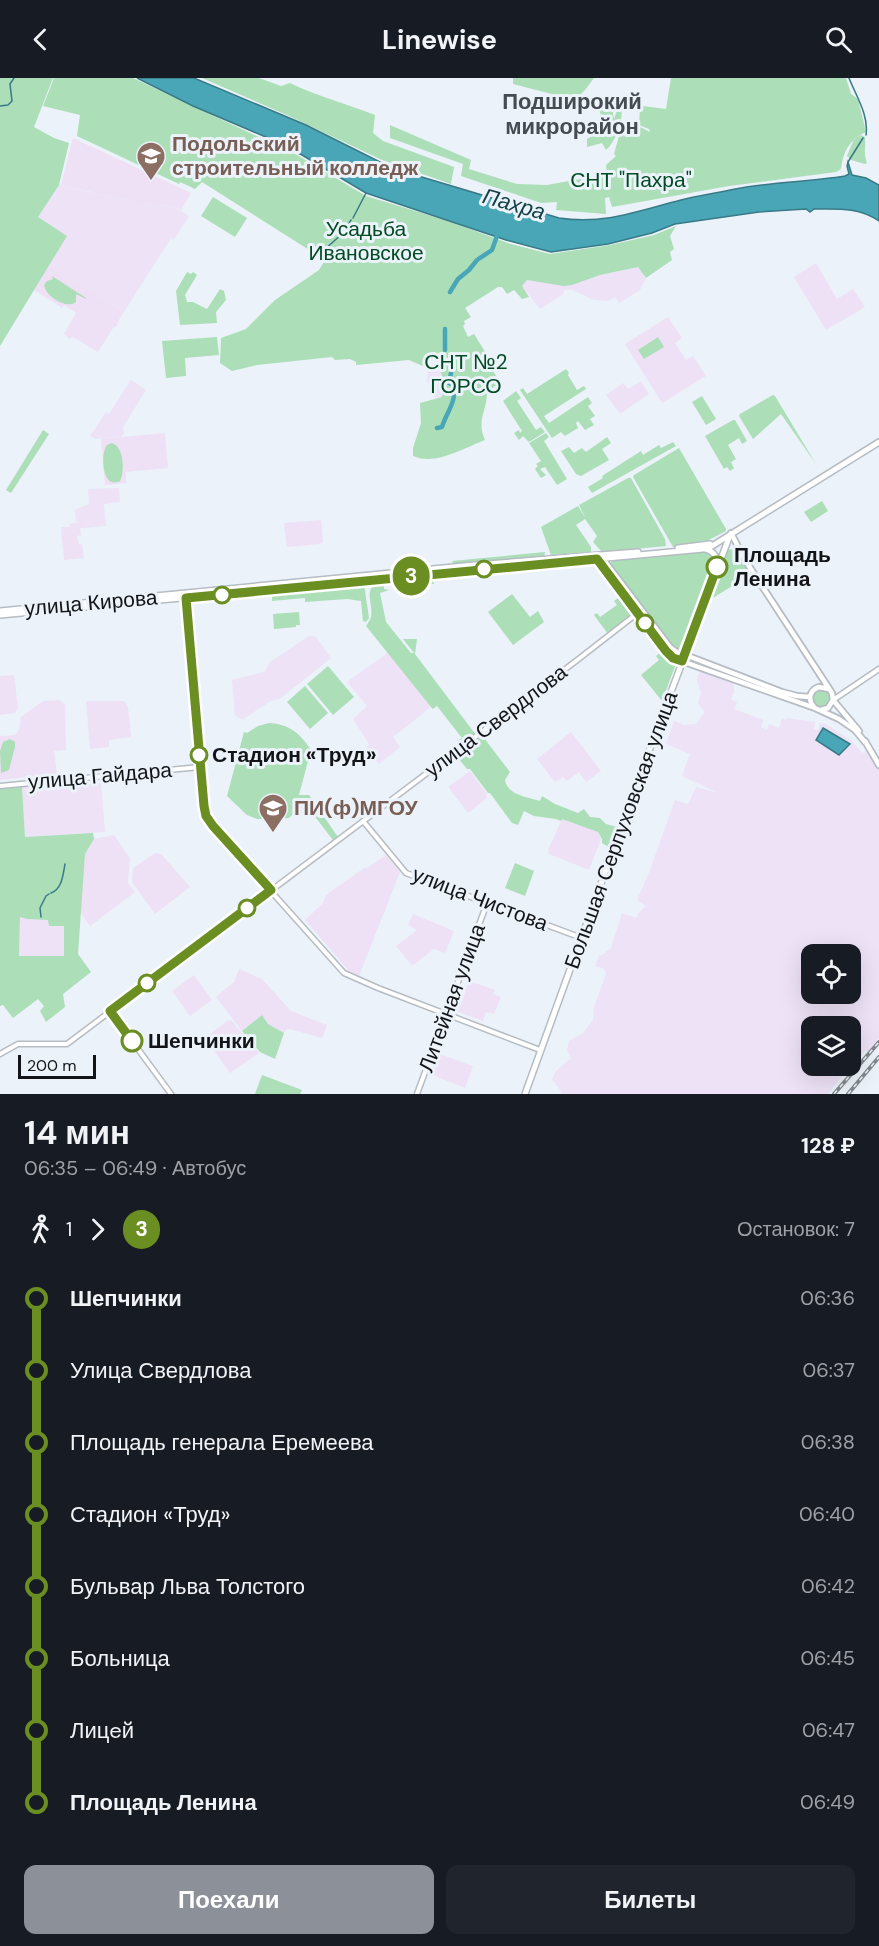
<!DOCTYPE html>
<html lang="ru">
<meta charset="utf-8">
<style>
:root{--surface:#171b24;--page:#20242c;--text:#f1f3f6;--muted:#9ea1a6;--accent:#8c9099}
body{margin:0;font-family:"DM Sans",sans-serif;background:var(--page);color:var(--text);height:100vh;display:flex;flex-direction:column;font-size:22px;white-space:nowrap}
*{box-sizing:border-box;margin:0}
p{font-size:20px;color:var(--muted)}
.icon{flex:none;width:33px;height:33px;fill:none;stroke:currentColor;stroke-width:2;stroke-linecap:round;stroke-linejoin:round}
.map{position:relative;height:1016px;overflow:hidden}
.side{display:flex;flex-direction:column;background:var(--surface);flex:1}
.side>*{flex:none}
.badge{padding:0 12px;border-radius:20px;font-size:21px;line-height:39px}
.fabs{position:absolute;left:801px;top:866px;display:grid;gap:12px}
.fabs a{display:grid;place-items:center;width:60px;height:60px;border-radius:12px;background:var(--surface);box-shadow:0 6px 24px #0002;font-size:30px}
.scale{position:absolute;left:18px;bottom:15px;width:78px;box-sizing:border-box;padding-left:6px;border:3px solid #121417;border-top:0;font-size:16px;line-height:21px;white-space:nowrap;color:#121417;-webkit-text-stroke:4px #ebf2f9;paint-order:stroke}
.map>.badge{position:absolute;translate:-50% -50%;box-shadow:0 0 0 3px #fff}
.legs{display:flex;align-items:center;gap:9px;height:66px;padding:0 24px;font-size:20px}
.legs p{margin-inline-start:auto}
.head{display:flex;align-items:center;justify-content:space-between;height:102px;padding:0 24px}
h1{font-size:33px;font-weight:700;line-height:45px}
.cta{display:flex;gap:12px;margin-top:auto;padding:12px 24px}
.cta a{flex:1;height:69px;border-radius:12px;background:var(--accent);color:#fff;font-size:24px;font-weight:700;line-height:69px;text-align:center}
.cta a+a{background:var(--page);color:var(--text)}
ul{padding:0 24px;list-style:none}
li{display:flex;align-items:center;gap:21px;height:72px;font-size:22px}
li i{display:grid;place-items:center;width:9px;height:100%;margin:0 8px;background:currentColor}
li i::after{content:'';width:15px;height:15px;margin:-8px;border:4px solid;border-radius:50%;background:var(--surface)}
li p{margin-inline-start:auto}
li:first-child i{background:linear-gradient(#0000 50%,currentColor 0)}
li:last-child i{background:linear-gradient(currentColor 50%,#0000 0)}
header{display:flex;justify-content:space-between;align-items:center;height:78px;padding:0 24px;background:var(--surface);font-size:27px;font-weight:700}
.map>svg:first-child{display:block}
</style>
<header><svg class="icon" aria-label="back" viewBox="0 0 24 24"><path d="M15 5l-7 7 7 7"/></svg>Linewise<svg class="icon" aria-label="search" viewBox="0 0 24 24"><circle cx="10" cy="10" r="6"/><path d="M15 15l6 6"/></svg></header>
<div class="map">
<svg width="879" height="1016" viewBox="0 0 879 1016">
<rect width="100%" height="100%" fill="#ebf2f9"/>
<!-- industrial -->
<path fill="#ede2f6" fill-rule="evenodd" d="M59,107l81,18 31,2 18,11 -15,24 -3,-2 -47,74 -75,-46 17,-30 -28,-19z
M638,189l8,11 -6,12 -21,13 -4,-6 -6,4 -15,-1 -22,-10h-8l-1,4 -23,15 -18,-23 5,-6 45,5 28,-10z
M440,287l3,14 -1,18 -7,1 -8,-18 2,-14z
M131,302l15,10 -23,37 1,6 -3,4 -25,2 -6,-3 16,-24 3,2z
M119,410l1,14 -16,2 2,22 -22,2 -1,-10 -7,4 -1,-12 14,-6 -1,-15z
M309,558l7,1 15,21 -50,40 -12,4 -27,18 -7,-5 -3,-35 32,-8 6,-10z
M389,574l42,55 -38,30 7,10 -21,17 -13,-15 3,-5 -16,-25 14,-13 -20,-24z
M700,593l33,11 1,10 -3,7 6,3 -3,7 29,11 -2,7 6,3 2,-6 10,4 3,-10 4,2 1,-2 28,4 -1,7 4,1 2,-7 6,1 26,17 10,12 4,-2 13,19v268l-11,14 -3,-2 -11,17 -4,-1 -22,28h-268l1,-3 -9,-12 4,-8 15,-13 -4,-8 2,-9 14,-8 10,-13 1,-13 12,-33 -2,-5 -9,-3 4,-11h3l9,-7 11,-35 15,5 1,-5 8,-7 -9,-6 13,-30 25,-70 13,4 8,-17 22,6 -36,-17 8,-22 -24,-10 8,-23 10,4 12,-1 9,-12 -7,-9 3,-10 -4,-13zM812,876h38v39h-38zM812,948h38v39h-38z
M101,705l4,49 -80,5 -3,-50z
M20,838l7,3 22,1v6h15v30l-45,1z"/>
<!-- education -->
<path fill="#eee1f5" d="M73,60l118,55 -10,17 -10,-5 -31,-2 -79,-18z
M816,185l21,36 16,-10 12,18 -39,23 -32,-53z
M49,188l75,46 -7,11v3l-4,2 -15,24 -25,-15 -3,2 -6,-5 12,-21 -12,-8 -2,3 -28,-18z
M668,239l14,21 -7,5 11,17 7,-4 13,20 -44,27 -37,-59z
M641,303l8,13 -29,20 -14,-19 17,-12 5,6z
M165,355l3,35 -42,4v11l-21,2 -4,-46z
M79,440h4l1,10h-4l1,7 -4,1 2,8h3l2,14 -20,2 -3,-33h8l1,-3 9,-2z
M321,442l2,21 -3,3 -33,3 -3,-24z
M14,597l4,33 -3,5 -15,2v-39z
M59,622l6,4 1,46 -12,1 3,23 -57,6v-44l15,-1 4,-5 2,-13 22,-16z
M86,623h39l3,6 3,30 -22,3v7l-19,2z
M571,654l30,39 -15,11 -7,-10 -12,9 -4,-4 -8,5 -18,-23z
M470,693l17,23 -1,2 1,2 -19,15 -20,-26z
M562,741l36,13 3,7 -12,31 -40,-16 -1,-4z
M114,757l16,23 -2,25 7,9 -45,34 -10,-14 5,-58 9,-15z
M155,775l6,1 29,33 -35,27 -23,-32 1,-14z
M386,777l14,17 -41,104 -10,-5 -44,-51 18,-17 3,-8 38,-27h3z
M413,836l41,17 -9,22 -11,-4 -22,17 -16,-20 21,-16 -9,-5z
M239,891l23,10 29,32 36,14 -5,13 -32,-9 -4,1 -2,3 -16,-9 -6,-9 -20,16 -26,-34 18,-15z
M194,897l18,25 -22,16 -18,-25z
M469,903l26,9 -2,4 8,3 -7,17 -8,-2 -3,9 -25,-9z
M231,942l28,33 -29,20 -25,-35 22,-17z
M437,975l36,13 -8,22 -35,-14z"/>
<!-- green -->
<path fill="#acdeb8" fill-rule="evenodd" d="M0,0h53l-19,49 20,11 15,5 -10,42 -21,32 29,19 -67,110z
M54,0h79l164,77 69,41 82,25 63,23 39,10 60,-9 44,-10 22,-9 -6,10 4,13 -4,3 2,8 -26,18 -8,-11 -38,8 -28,10 -8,1 -37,-6 -5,6 7,11 -7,2 -8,-9 -7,4 -5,-7h-4l-33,21 6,9 -7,4 1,3 -2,2 5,11 6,-3 15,24 -1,5 12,19 -13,10c0,20 -11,28 -2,48 -21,8 -50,26 -72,16v-8l8,-25 -1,-20 22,-6 1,-18 -7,-24 -7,-2 -4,14 -16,-7 -53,5v-3l-6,-3 -15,1 -3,-3 -75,8 -25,6 -12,-8 1,-25 25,-9 29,-29 44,-30 6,-10 -123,-78 -7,7 -15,-7 -1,2 -102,-48 3,-21 -37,-9z
M202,0h57l22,8 9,-3c27,13 57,21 85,32l-2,18 10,8 71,26 -3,17 -69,-24 -93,-44z
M513,0h81l-9,12 -10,10 -62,-16z
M671,0h175l5,16 7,5 8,33c-16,7 -23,19 -25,37l-5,3 -107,14 -117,21 -3,-10 -4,1 1,16 -50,-4 1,-8 -16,1 -80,-27 2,-12 -73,-26v-13l81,35 -2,9 48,15 30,1 60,-11 -1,-9 10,-9 -2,-2 9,-32 9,1 18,9 -1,-3 -10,-4 1,-17 3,-2 23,3z
M603,21l8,4 3,16 4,-12h3c3,13 -5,34 -15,43l-4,-7 -15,4v-8l11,-7 4,-11 -2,-9z
M861,57l4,2c1,11 -2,15 2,26l-2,1 -14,-4 -4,-4 7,-17z
M213,119l34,21 -12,19 -34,-21z
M187,194l4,2 2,-2 4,3 -12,20 2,7h6l14,7 13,-20 4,2 2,9 -10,12 1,11 -37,2 -4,-34z
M52,198l34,22v1l-10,-5v8c-9,8 -31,-6 -32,-17l3,-4 6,-2z
M217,259l2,18 -34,3 1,18 -20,2 -4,-37z
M658,259l6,10 -20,12 -6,-9z
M566,291l3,4 -1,2 9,15 7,-4 2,3 -42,27 5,7 39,-26 4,6 -4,3 7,10 -5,3 4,6 -9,5 -7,-9 -2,2 2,5 -13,8 -4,-4 -9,6 -32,-48 3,-2 4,6z
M516,313l5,7 -4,3 19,29 5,-3 4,5 -16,10 -6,-6 -4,4 -5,-7 5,-3 1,3 2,-2 -19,-30z
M773,317l2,1 41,68 -35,-50 -28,25 -14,-23 1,-2z
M702,318l14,23 -10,6 -14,-23z
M733,342h2l12,21 -5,3 -3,-6 -11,7 8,14 -5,3 3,6 -4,3 -3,-4 -3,2 -19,-33z
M43,352l6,4 -38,59 -5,-3z
M546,355l3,4 -5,4 23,38 -10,6 -12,-18 -5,2 6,6 -5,3 -6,-9 3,-3 -2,-2 5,-3 -12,-18z
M607,359l4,6 -9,6 7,11 -28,16 -5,-2 -15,-23 8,-4 5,6 8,-5 4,4z
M673,364l3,4 -84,47 -4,-6 15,-9 -1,-2 39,-25 2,4 16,-10 2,3z
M112,365c12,4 13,28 8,38 -18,9 -20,-27 -13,-36z
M679,370l47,81v2l-23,12 -30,4 -40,-70 1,-2z
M628,400h3l34,61 1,7 -64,6 -9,-10 4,-6 -12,-17 -9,6 15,22v5l-40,3 -10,-28 37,-21 8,13 -7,-14z
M822,423l6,10 -17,11 -7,-10z
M727,471l8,1 15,25 -42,26z
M708,473l6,8 -32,90 -3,2 -11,-8 -58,-77 2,-6z
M545,474l-1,5 -90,8 -2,-4z
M432,500l2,6 -31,3 -1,-4h-12z
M384,504v7l5,1 -9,3 6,29 25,31h3l-11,-14h14l-2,15 61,81 -13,10 -6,-4 5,-3 -25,-32 -4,3 -2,-2 -65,-81c1,-1 5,-8 5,-9 3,-15 -11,-31 13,-35z
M364,506l5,34 -3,4 -3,-1 -2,-20 -14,-2 -42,3v-4l-33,3v-8z
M512,516l18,23 8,-6 6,11 -31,23 -25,-33z
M622,517l11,15 1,4 -26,20 -14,-19 3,-2 3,4 17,-12 -3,-4z
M299,534l1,13h-4v2l-22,2 -1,-15z
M663,573l13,13 -14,37 -21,-26 18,-15 -3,-4z
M328,588l26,31 -21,18 -26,-31z
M305,608l23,27 -18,16 -23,-27z
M813 620a9 9 0 1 1 18 0a9 9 0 1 1-18 0Z
M269,645c20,1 31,10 42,27l-12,45h10l29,42 -5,3 -27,-35 -5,3 1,4 -7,5 -2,-3 -4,4 -32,1 -10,-4 -20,-19 17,-64 3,1 11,-7z
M483,656l4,8 23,30 -5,8c3,16 23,17 35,21l2,-5 13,8 23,9 6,-4 6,8 10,1 6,6 11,3 -8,20 -7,-4v-4l-4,-7 -36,-13 -1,2 -5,-2 -22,-3 -10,-5 -6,14 -6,-2 -22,-30h-2l-18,-24h-3l-12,-15z
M10,661l5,3v5l-6,23 -8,3 -1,-22 3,-9z
M22,709l3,50 68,-4 1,6 -9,15 -7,100 13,18 -28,22 2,13 -19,15 -6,-11 4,-5 -6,-7 -25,19 -10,-13 -3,1v-217zM20,839l7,2 21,1 1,6h15v30h-45z
M515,785l19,8 -9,25 -20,-8z
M262,937l6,9 16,9 -9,26 -15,-7 -18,-21z
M262,997l40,15 -2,4h-45z"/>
<!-- water -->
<path fill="#48a6b6" stroke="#387a86" stroke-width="1.5" d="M137,0h57l112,47 76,38 23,9 154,46c45,7 79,-7 122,-18 17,-4 36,-7 54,-11 36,-7 73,-7 110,-13l4,-2 -2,-8 1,-4 4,13 14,3 13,7v36c-20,-14 -42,-12 -65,-12l-4,3 -4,-3 -47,3 -84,12 -23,9 -44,11 -57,8 -45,-12 -140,-47 -64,-38 -34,-17 -75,-32z
M823,650l27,16 -11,11 -23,-15z"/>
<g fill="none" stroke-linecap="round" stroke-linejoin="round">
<!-- stream -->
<path stroke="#387a86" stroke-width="1.5" d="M849,0c7,18 20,37 17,57
M0,28l8,-1 4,-4 -2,-17 4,-6
M848,84l15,-24
M353,140l13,-25
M322,174l22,-20 7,-12
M51,815c11,-4 12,-18 14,-29
M41,839l-1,-9 6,-12 3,-2"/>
<!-- river -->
<path stroke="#48a6b6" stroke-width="4.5" d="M450,214l8,-13 11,-9 8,-10 15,-10 6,-17
M445,251v21
M437,350l5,-1c4,-14 16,-27 11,-42l-4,-2 2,-10"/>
<!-- tertiary casing -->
<g stroke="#b6bcc3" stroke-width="7">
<path id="tertiary" d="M186,520l15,179 3,28 6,18 134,150 34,15 162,62
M833,622l46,-31
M0,708l200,-19
M363,743l43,52 176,65
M110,933l61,83
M0,976l18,-10h49l509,-383 63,-49
M417,1016l70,-191"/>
</g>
<!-- secondary casing -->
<g stroke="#b6bcc3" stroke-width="8">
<path id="secondary" d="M731,455l14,27 87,133 1,7 26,31
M596,479l70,94 7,7 142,50 24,11 16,11 10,12
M602,480l68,89 5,4 107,41 15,4 13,1
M814,629c-7,-8 -4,-17 5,-20l10,2
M821,632l7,-2 5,-8
M865,663l14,24"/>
</g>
<!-- primary casing -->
<g stroke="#b6bcc3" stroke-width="8">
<path id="primary" d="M678,470l32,-4
M705,471c7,1 12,7 12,14
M0,533l474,-46 164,-13
M0,537l703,-66 9,-3 167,-104
M525,1016l128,-354 77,-205"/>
</g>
<!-- tertiary -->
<use href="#tertiary" stroke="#fff" stroke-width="4"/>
<!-- secondary -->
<use href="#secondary" stroke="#fff" stroke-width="4.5"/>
<!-- primary -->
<use href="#primary" stroke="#fff" stroke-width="5"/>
<!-- rail casing -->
<g stroke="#83888d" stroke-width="4">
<path id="rail" d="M834,1016l45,-52
M848,1016l31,-37"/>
</g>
<!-- rail -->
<use href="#rail" stroke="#ebf2f9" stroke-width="1.5" stroke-dasharray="4.5" stroke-linecap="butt"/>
</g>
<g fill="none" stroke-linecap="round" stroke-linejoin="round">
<!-- line-1 casing -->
<g stroke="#fff" stroke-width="14">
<path id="line-1" d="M132,963l-22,-30 161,-121 -58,-64 -7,-10 -2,-10 -18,-208 411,-39 69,92 7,7 9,3 35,-94"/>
</g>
<!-- line-1 -->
<use href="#line-1" stroke="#6b8e23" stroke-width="9"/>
</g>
<!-- icons -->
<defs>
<g id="university-pin" transform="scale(1.5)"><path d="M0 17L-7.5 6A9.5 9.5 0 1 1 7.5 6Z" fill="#8d6e63" stroke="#ebf2f9"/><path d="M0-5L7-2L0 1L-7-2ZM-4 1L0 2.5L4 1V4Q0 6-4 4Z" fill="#fff"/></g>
</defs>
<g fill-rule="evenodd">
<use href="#university-pin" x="151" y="78"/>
<use href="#university-pin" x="273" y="730"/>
</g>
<!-- markers -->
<g fill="#fff" stroke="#6b8e23" stroke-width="3">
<circle cx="717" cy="489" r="10"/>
<circle cx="484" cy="491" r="8"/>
<circle cx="222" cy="517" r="8"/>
<circle cx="645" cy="545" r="8"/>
<circle cx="199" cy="677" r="8"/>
<circle cx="247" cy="830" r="8"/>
<circle cx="147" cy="905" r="8"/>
<circle cx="132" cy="963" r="10"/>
</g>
<g text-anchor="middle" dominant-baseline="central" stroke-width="6" stroke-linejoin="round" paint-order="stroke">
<!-- education labels -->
<g font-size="21" font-weight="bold" fill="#785e54" stroke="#ebf2f9" text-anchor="start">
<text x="172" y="66">Подольский<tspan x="172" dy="24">строительный колледж</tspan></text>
<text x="294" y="730">ПИ(ф)МГОУ</text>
</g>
<!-- park labels -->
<g font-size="21" fill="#004b22" stroke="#ebf2f9">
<text x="631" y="102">СНТ "Пахра"</text>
<text x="366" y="151">Усадьба<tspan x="366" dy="24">Ивановское</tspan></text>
<text x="466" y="284">СНТ №2<tspan x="466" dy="24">ГОРСО</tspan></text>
</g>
<!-- stop labels -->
<g font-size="21" font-weight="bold" fill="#121417" stroke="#ebf2f9" text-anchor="start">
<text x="734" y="477">Площадь<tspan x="734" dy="24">Ленина</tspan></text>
<text x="212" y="677">Стадион «Труд»</text>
<text x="148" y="963">Шепчинки</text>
</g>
<!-- street labels -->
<g font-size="21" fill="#121417" stroke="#ebf2f9">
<text transform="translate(91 525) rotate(-5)">улица Кирова</text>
<text transform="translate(496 643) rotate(-37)">улица Свердлова</text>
<text transform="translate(100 698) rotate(-5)">улица Гайдара</text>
<text transform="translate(621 752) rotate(-70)">Большая Серпуховская улица</text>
<text transform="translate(480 821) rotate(21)">улица Чистова</text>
<text transform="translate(452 920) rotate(-70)">Литейная улица</text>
</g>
<!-- neighbourhood labels -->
<g font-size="22" font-weight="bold" fill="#454b51" stroke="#ebf2f9">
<text x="572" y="23">Подширокий<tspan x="572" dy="25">микрорайон</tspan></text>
</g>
<!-- water labels -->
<g font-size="22" font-style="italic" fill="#144047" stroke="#ebf2f9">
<text transform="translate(514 126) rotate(16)">Пахра</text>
</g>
</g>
</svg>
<div class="fabs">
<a><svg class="icon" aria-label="locate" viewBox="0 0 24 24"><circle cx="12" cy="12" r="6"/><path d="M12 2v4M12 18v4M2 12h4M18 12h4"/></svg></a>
<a><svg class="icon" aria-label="layers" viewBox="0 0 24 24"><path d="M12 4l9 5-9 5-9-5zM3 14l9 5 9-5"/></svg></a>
</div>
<div class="scale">200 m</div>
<b class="badge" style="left:411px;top:498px;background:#6b8e23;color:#fff">3</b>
</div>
<section class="side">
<div class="head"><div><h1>14 мин</h1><p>06:35 – 06:49 · Автобус</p></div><b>128 ₽</b></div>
<div class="legs"><svg class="icon" aria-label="walk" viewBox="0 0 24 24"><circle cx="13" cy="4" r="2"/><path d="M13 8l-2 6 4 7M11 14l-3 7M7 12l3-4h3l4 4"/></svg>1<svg class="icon" aria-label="forward" viewBox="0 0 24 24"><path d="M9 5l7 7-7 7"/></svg><b class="badge" style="background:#6b8e23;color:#fff">3</b><p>Остановок: 7</p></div>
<ul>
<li><i style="color:#6b8e23"></i><b>Шепчинки</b><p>06:36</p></li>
<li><i style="color:#6b8e23"></i><span>Улица Свердлова</span><p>06:37</p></li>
<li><i style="color:#6b8e23"></i><span>Площадь генерала Еремеева</span><p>06:38</p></li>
<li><i style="color:#6b8e23"></i><span>Стадион «Труд»</span><p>06:40</p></li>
<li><i style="color:#6b8e23"></i><span>Бульвар Льва Толстого</span><p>06:42</p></li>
<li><i style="color:#6b8e23"></i><span>Больница</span><p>06:45</p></li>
<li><i style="color:#6b8e23"></i><span>Лицeй</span><p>06:47</p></li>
<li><i style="color:#6b8e23"></i><b>Площадь Ленина</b><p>06:49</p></li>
</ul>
<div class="cta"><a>Поехали</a><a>Билеты</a></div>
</section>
